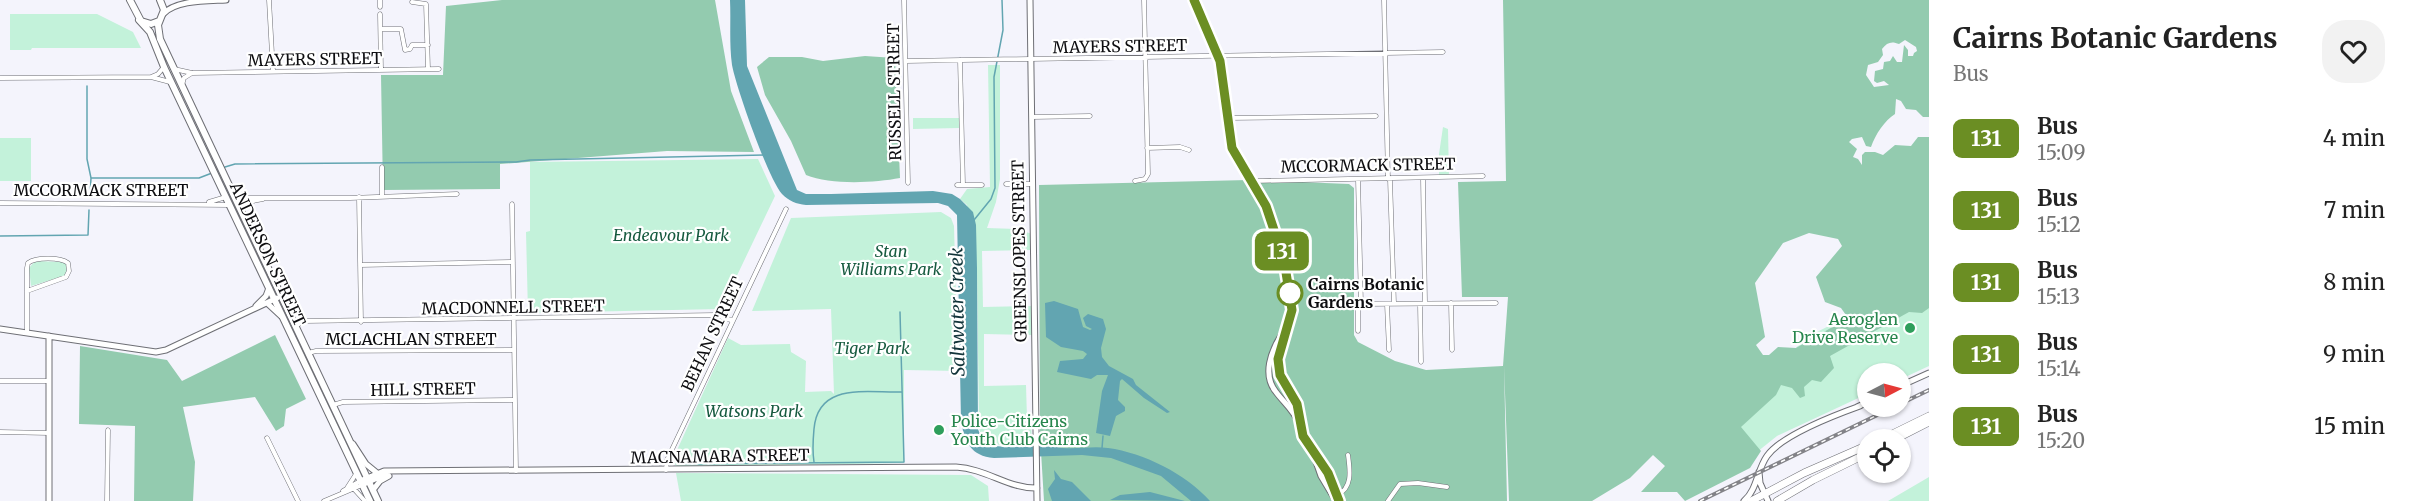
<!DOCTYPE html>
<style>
:root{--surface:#fff;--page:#f2f2f2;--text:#222;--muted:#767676}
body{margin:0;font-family:Merriweather,serif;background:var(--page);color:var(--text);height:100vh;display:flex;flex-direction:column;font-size:22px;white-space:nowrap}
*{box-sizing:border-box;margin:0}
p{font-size:20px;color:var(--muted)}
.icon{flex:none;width:33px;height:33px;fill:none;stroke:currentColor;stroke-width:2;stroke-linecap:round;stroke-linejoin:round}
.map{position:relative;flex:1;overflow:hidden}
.drawer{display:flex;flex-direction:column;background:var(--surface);width:480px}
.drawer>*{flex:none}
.badge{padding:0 12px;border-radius:9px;font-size:21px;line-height:39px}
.needle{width:39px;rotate:84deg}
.controls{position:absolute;left:1857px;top:363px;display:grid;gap:12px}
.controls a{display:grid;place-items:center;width:54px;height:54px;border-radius:50%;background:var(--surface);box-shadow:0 2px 4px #0004;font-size:30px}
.map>.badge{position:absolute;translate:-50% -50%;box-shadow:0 0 0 3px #fff}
.round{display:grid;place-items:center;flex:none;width:63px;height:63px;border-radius:24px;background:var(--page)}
.headline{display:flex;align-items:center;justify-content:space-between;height:102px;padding:0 24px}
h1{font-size:28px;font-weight:700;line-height:45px}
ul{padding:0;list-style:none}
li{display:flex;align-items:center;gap:18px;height:72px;padding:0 24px}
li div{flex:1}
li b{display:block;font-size:22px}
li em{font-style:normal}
li .badge{min-width:66px;font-weight:700;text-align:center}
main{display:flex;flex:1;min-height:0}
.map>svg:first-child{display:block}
</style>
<main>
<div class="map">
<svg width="1929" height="501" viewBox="0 0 1929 501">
<rect width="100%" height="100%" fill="#f4f4fc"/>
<!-- green -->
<path fill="#c3f2da" d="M10,14h87l36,18 8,16h-109l-1,2h-21z
M988,65h12v114l-4,23 -9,26 30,1 15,5 1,16 -51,1 1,56 50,-1 1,29 -50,-1v52l42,-1 1,34 4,4 1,21c-20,1 -44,7 -53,-15l-2,-161 -10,-63 -7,-6 7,-10 23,-2z
M913,118h46v10l-46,1z
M1443,127l5,2 1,48h-10v-23z
M0,138h31v43h-31z
M758,159l17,37 -54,113 -193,4 -2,-81 4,-1v-69z
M941,212l10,6 3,8 4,145 -54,-1v93l-225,4 -5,-3 -1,-5 55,-121 13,7 49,-1 1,8 15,9 -1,31 26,-1 3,3 -3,-85 -79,2 39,-93z
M35,261l28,1 3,1 1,9 -3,4 -33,10 -2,-18z
M1929,275v91l-28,13 -1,-5h-32l-1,20 -90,42 -20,16 -30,-30 56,-64 30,-24z
M676,473l295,2 17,11 1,15h-308z
M1929,477v24h-41z"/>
<!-- forest -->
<path fill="#93cbaf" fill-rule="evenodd" d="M502,0h213l16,91 23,61 -87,-1 -167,13v25l-117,1 -2,-115h62l3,-69z
M1503,0h426v117h-6l-7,-7 -10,-1 -5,-8 -5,-2 -1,15c-10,6 -20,21 -24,33l-5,-1 -4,-9 -10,2 -3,3 8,7 -4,8 5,2 4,6v-10l3,-3h10l8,3 12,-10 16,1 7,-9h11v171l-7,5 -13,-1 -79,44 4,12 -13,14 -9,-2 -8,7 1,9 -5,2 -8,-10 -11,-3 -5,10 -35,32 20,24 -11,17 -65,33 -8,-9h-36l24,-26 -12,-11 -23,23 -38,23h-83l-5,-135 3,135h-463l-4,-66 -1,-250 209,-5 101,4 5,4v147l4,7 37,19 31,9 77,-4 5,-69h-46l-4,-115 48,-1zM1905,40l11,7 1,4 -3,2 -1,3h-5v-6l-4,-5 -2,17h-5l-4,-6 -3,5 -6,1 -1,7 -8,2 -1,10 3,2 7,-2 5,4 -15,2 -8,-12 2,-10 10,-3 5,-7 -1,-6c5,-7 10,-8 17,-5zM1809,233l29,6 4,7 -26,31 9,25 16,6 7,10 -52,30 -18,-1 -9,8h-6l-7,-10 9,-8 -10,-54 28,-40z
M865,56l30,2 5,120c-26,5 -70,7 -94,-3l-15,-34 -26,-46 -8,-28 12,-10h33l21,4z
M275,335l31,64 -20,10 -2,17 -8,5 -21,-34 -72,10 12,55 -2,39h-59l1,-75 -56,-2 1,-78 87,14 15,21z"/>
<!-- water -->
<path fill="#62a5b1" d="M730,0h15l2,66 50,124 9,4h25l102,-3 19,3 8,5 13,13 3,13 1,43 1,161c8,25 42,19 62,12 22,13 44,4 68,7 36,5 78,26 102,53h-19l-30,-25 -50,-18 -29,-3 -88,3c-23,-2 -30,-16 -33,-38l-4,-205 -9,-9 -10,-3 -132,2c-10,-1 -17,-4 -24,-11 -14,-16 -46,-107 -50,-129 -3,-22 -1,-44 -2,-65z
M1054,301l24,8 5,18 7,3 2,-1 -6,-3 -3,-8 5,-4 15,5 3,10 -5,19 1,9 7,9 24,13 3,6 34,27 -3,1 -23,-15 -22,-19 -2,2 -2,19 7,7v4l-9,5 -6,20 -14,-3 6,-42 6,-16h-11l-6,4 -34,-7 3,-11 23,-2 4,-5 -4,-3 -22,-4 -15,-10 -1,-34z
M1054,470l7,9 11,3 19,19h-39l-4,-12 7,-10z
M1150,492l35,9 -75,-1 10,-5z"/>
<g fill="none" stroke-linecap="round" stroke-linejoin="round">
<!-- stream -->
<path stroke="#62a5b1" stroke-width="1.5" d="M87,86v73l4,19 -1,18
M225,167l10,-3 281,-2 14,-2 235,-5
M91,178h108l13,-5
M974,220l17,-21 4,-11 -1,-111 9,-47 -1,-30
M0,236l88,-1 1,-25
M1102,448l1,-12
M814,462c-2,-12 -1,-22 0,-33 4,-47 52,-36 87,-37
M679,464l225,-2 -4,-150"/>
<!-- minor casing -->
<g stroke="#6e6f75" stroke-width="5">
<path id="minor" d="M269,0l4,72
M380,0v7
M904,0l4,183
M1384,0l4,179
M412,2l14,2 2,65
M380,14l1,56
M381,29h20l4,21 5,-1 2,-4h16
M960,60l3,125h19
M906,61l537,-9
M174,69l18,4 247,-4
M151,77l7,-3 6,-7
M0,78l151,-1 19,5
M182,85l2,-7 8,-5
M1032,117l58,-1
M1228,118l148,-2
M1147,148l33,-1 9,3
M1423,178l2,125
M1358,179l3,125 -3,4v23
M1390,179l4,125
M1135,181l10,-2 3,-5 -4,-174
M1253,181l230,-5
M1006,184h26
M957,185h6
M382,196v-29
M359,197l2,125
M235,198h115l107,-4
M209,202l17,-5
M0,203l230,2
M238,204l25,-5
M512,204l4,267
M360,265l153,-3
M1451,303l1,47
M1361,304l135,-1
M1387,304l2,46
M1420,304l1,58
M295,326l10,-5 411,-6 15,5
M27,333v-65l1,-5c8,-6 32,-6 40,0l1,8 -3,6 -39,14
M308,353l8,-2 198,-1
M0,381h49
M333,405l10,-3 171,-2
M0,432l49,1
M267,438l31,63
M666,470l1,-10 119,-251
M347,488l9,-14
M354,489l11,12
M343,491l17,-10
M1337,495c16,-7 13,-25 11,-40
M107,501l1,-71
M324,501l38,-16
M1388,501l12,-17 18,-1 29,4"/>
</g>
<!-- tertiary casing -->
<g stroke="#6e6f75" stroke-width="7">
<path id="tertiary" d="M1030,0l7,501
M1194,0l26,61 12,87 27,42 23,62 10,58 -13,41 -1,15 1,10 18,28 5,28
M163,14c13,-14 43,-13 63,-14
M267,303l14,13
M256,306l10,-10 3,-8
M0,329l156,23 10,-2 111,-52
M1282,334c-11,17 -20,41 -6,58 8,11 17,17 23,31
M1900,386l29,-13
M1857,407l11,-5
M1302,432l26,41 11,28
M353,444l13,20 11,9
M1313,453l8,23 15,25
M1759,472l1,11 8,18
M360,481l24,-10 572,-4c31,2 53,22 81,21
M362,485l24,-11
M373,490l7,-9 9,-5
M49,501v-165
M1744,501c13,-11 13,-31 23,-45 15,-21 68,-41 93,-50"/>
</g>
<!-- primary casing -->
<g stroke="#6e6f75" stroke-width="8">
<path id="primary" d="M130,0l11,21 10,3 8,-3
M160,0l4,10 -6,15 2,14 218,462
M139,20l11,12 14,35 206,434"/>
</g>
<!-- trunk casing -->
<g stroke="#6e6f75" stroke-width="8">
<path id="trunk" d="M1880,440l49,-24
M1894,440l35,-18
M1751,501l53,-28 64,-28
M1777,501l36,-21 55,-27"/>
</g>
<!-- minor -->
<use href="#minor" stroke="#fff" stroke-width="4"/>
<!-- tertiary -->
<use href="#tertiary" stroke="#fff" stroke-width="5"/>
<!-- primary -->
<use href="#primary" stroke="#fff" stroke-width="6"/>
<!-- trunk -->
<use href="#trunk" stroke="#fff" stroke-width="7"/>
<!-- rail casing -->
<g stroke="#838388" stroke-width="4">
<path id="rail" d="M1900,404l29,-14
M1700,501l196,-95"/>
</g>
<!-- rail -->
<use href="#rail" stroke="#fff" stroke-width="1.5" stroke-dasharray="4.5" stroke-linecap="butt"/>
</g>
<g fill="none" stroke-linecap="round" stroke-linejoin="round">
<!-- line casing -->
<g stroke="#fff" stroke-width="14">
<path id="line" d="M1194,0l26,61 12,87 34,58 18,54 8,50 -14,49 2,16 17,29 6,32 25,37 11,28"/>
</g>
<!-- line -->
<use href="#line" stroke="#6b8e23" stroke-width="9"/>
</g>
<!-- markers -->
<circle fill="#fff" stroke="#6b8e23" stroke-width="3" cx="1290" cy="293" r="12"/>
<g fill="#2e9e5b" stroke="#fff" stroke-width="2">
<circle cx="1910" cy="328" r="6"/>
<circle cx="939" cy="430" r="6"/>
</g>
<g text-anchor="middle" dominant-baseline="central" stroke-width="4.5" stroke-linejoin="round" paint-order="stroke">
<!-- street labels -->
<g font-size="16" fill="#0d0d10" stroke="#fff">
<text transform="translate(1120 46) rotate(-1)">MAYERS STREET</text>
<text transform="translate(315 59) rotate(-1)">MAYERS STREET</text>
<text transform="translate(894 92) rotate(-91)">RUSSELL STREET</text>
<text transform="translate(1368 165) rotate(-1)">MCCORMACK STREET</text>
<text x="101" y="190">MCCORMACK STREET</text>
<text transform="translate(1019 251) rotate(-91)">GREENSLOPES STREET</text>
<text transform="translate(268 254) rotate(65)">ANDERSON STREET</text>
<text transform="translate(513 307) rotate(-1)">MACDONNELL STREET</text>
<text transform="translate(712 334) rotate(-65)">BEHAN STREET</text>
<text x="411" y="339">MCLACHLAN STREET</text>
<text transform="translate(423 389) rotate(-1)">HILL STREET</text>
<text transform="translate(720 456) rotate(-1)">MACNAMARA STREET</text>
</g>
<!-- park labels -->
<g font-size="16" font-style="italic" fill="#165a3f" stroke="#fff">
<text x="671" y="235">Endeavour Park</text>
<text x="891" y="251">Stan<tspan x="891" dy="18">Williams Park</tspan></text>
<text x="872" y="348">Tiger Park</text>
<text x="754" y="411">Watsons Park</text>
</g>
<!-- stop labels -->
<g font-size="16" font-weight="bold" fill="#0d0d10" stroke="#fff" text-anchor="start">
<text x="1308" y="284">Cairns Botanic<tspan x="1308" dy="18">Gardens</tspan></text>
</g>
<!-- leisure labels -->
<g font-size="16" fill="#27864d" stroke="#fff" text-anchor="end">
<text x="1898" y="319">Aeroglen<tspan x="1898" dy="18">Drive Reserve</tspan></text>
<text x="951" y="421" text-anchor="start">Police-Citizens<tspan x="951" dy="18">Youth Club Cairns</tspan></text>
</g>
<!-- water labels -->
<g font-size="18" font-style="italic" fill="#12343a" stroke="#fff">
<text transform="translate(957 312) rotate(-91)">Saltwater Creek</text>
</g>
</g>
</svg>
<div class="controls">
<a><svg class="needle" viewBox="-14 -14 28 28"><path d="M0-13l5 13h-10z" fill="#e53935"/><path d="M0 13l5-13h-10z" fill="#767676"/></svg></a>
<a><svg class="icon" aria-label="locate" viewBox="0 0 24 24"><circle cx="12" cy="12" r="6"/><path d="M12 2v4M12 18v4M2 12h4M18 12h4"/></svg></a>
</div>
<b class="badge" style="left:1282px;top:251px;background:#6b8e23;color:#fff">131</b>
</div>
<section class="drawer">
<div class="headline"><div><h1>Cairns Botanic Gardens</h1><p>Bus</p></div><a class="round"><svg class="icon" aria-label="heart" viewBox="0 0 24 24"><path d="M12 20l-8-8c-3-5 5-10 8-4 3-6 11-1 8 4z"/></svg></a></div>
<ul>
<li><span class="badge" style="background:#6b8e23;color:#fff">131</span><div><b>Bus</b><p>15:09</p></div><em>4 min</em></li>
<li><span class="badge" style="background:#6b8e23;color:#fff">131</span><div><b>Bus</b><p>15:12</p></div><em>7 min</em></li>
<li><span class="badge" style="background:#6b8e23;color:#fff">131</span><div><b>Bus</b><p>15:13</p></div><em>8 min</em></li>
<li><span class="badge" style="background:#6b8e23;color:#fff">131</span><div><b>Bus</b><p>15:14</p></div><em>9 min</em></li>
<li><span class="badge" style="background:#6b8e23;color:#fff">131</span><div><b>Bus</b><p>15:20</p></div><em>15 min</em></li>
</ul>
</section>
</main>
